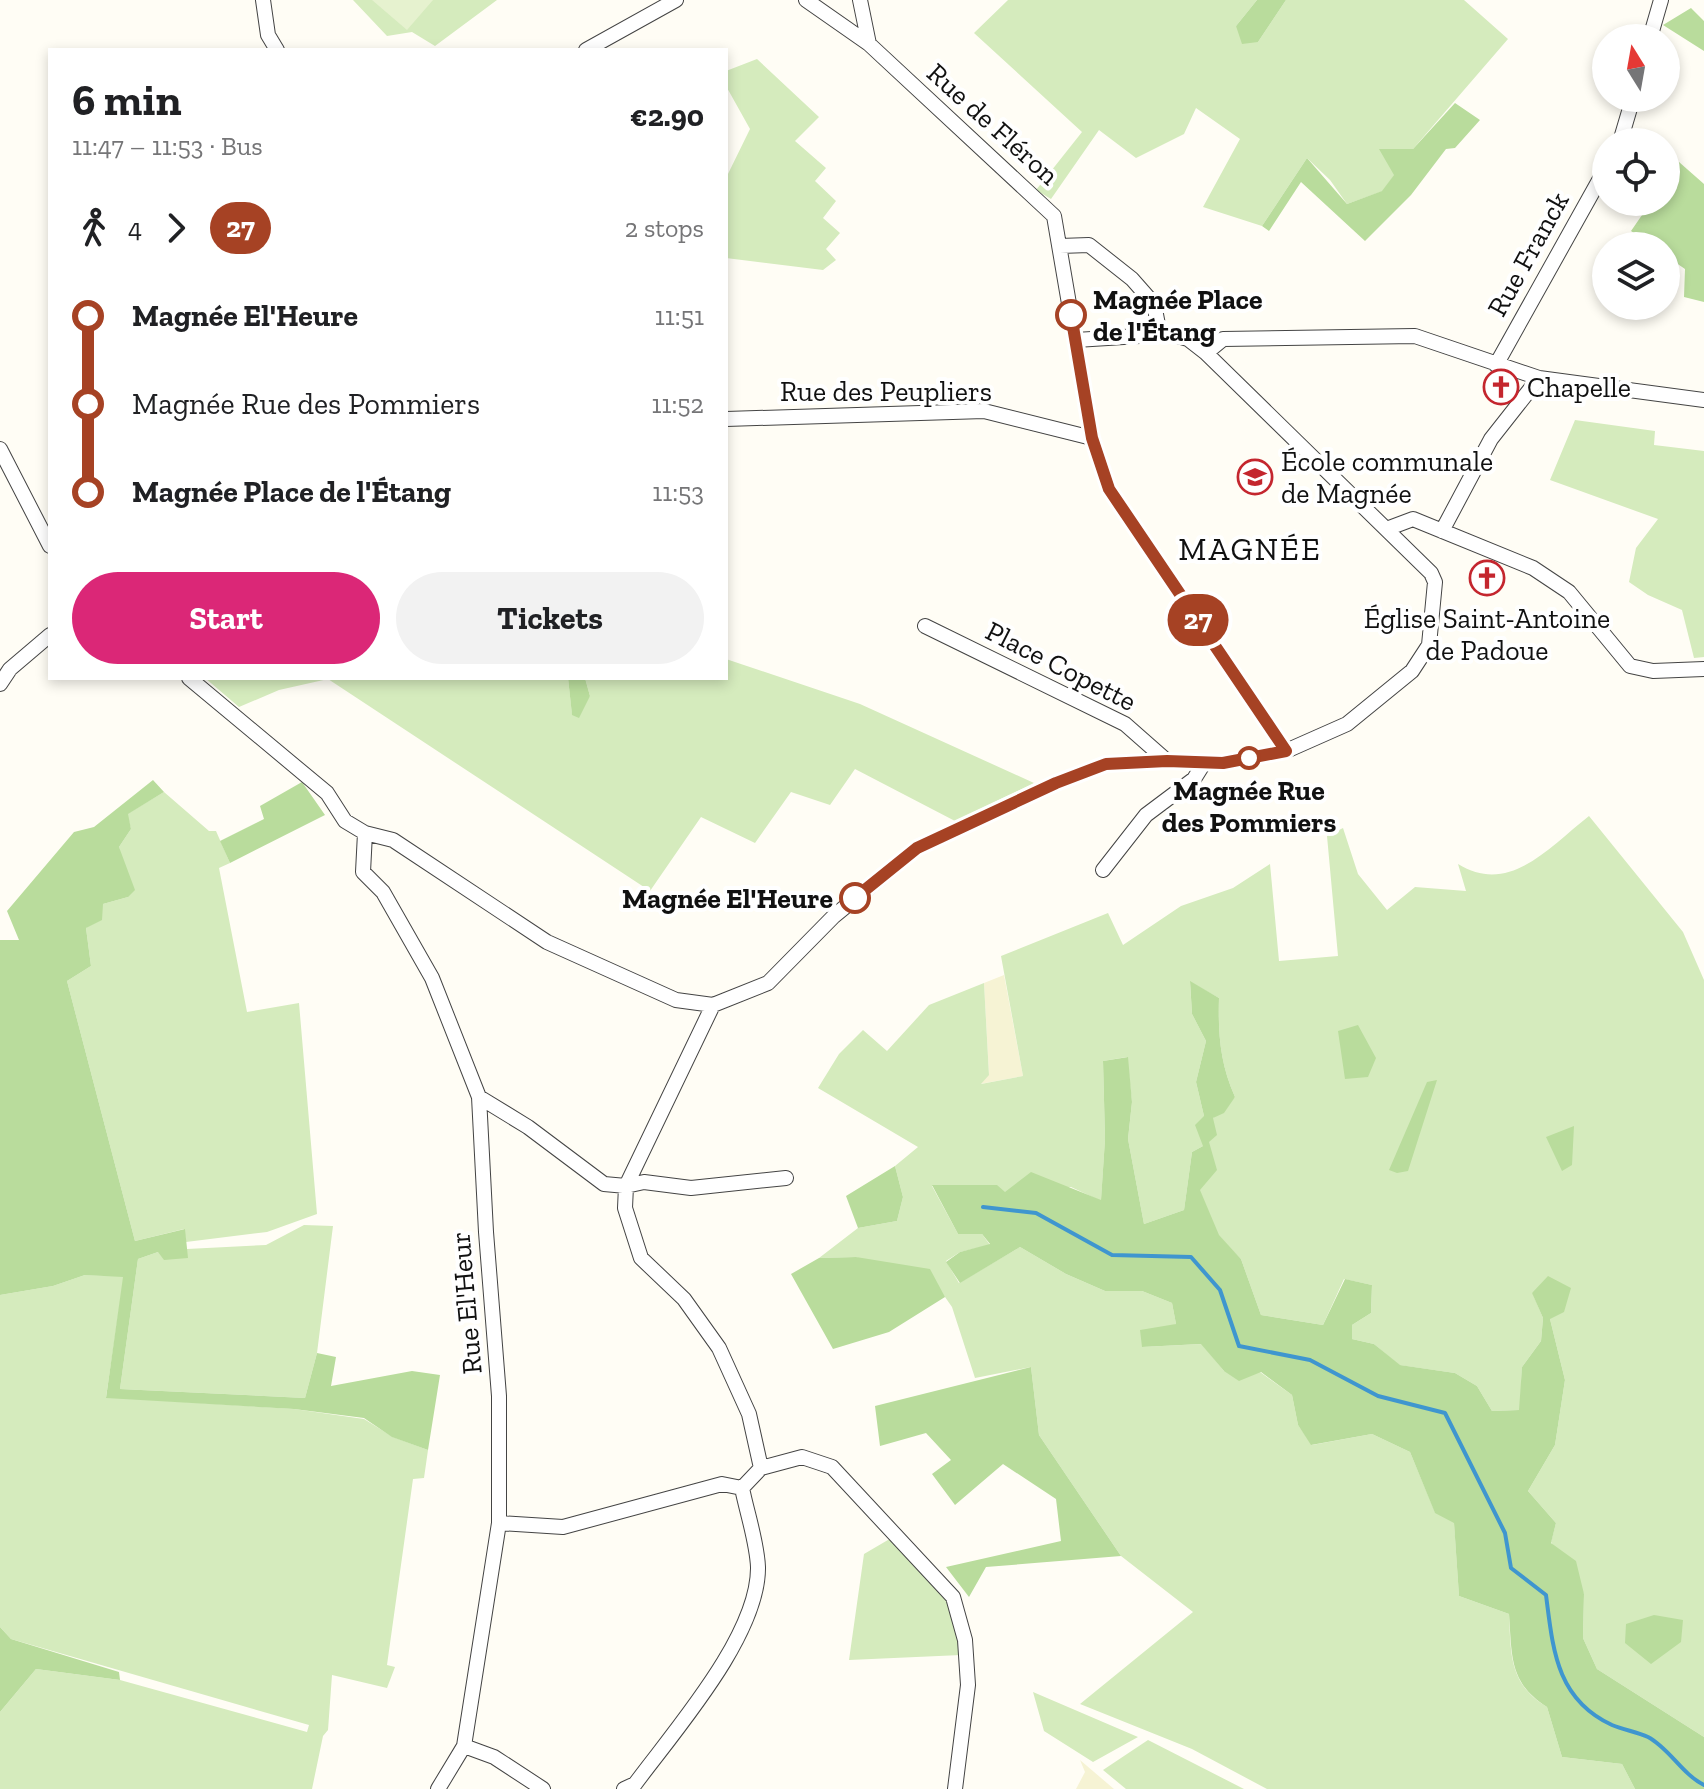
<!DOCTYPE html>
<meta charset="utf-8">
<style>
:root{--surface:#fff;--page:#f2f2f2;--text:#202124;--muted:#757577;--accent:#db2777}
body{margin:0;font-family:"Zilla Slab",serif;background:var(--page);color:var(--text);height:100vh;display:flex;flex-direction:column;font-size:30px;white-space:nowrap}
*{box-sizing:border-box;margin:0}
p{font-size:26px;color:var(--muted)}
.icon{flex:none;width:44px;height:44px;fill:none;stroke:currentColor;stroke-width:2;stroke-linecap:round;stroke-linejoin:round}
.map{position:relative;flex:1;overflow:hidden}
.drawer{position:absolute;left:48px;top:48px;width:680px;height:632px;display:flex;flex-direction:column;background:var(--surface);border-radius:0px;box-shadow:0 4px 12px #0003}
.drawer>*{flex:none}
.badge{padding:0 16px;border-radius:26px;font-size:28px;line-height:52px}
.needle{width:52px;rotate:349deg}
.fabs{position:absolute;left:1592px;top:24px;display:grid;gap:16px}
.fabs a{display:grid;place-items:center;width:88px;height:88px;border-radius:50%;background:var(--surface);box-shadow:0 4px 12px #0003;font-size:40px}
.map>.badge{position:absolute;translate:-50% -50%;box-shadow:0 0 0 4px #fff}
.legs{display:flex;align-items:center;gap:12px;height:88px;padding:0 24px;font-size:26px}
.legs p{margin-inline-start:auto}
.headline{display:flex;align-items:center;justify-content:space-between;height:136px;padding:0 24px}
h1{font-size:44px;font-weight:800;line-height:60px}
.primary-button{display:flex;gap:16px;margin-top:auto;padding:16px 24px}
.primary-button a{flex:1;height:92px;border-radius:48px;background:var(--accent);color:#fff;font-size:32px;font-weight:800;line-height:92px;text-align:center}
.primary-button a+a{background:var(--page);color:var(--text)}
ul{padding:0 24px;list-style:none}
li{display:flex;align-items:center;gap:28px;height:88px;font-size:30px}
li i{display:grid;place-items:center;width:12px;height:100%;margin:0 10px;background:currentColor}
li i::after{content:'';width:20px;height:20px;margin:-10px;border:6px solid;border-radius:50%;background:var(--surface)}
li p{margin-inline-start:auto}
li:first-child i{background:linear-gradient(#0000 50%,currentColor 0)}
li:last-child i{background:linear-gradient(currentColor 50%,#0000 0)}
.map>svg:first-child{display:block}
</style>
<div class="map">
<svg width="1704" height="1789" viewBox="0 0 1704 1789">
<rect width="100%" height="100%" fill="#fffdf5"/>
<!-- farmland -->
<path fill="#f6f3d4" d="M1004,975l19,101 -43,8 9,-10 -5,-91z
M1080,1760l34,29h-38l9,-17z"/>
<!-- green -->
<path fill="#d5ebbd" d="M353,0h144l-62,46 -23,-14 -25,4z
M1008,0h249l-21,26 22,16 28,-42h178l44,39 -95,110 -30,42 -36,13 -17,-24 -23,-22 -45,68 -59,-19 37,-68 -44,-31 -12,26 -48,24 -37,-28 -48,69 -15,-9 46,-58 -108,-99z
M757,59l62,58 -24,24 31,27 -11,13 21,20 -13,17 17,15 -14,16 10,11 -13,10 -97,-12v-80l24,-49 -24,-43v-15z
M1575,420l80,11 -1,14 50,6v206l-10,1 -12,-48 -34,-15 -19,-13 7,-34 22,-29 -108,-39z
M726,659l134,45 174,79 -79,38 -100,-52 -25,36 -39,-13 -36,51 -54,-26 -51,74 -322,-212 -49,11 -40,17 -34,-29h363l4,36 18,-18 -5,-18h141z
M164,792l45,39h7l14,32 -11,5 28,144 52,-9 18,211 -50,18 -81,10 -2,-13 -49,12 -68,-260 24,-15 -5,-38 17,-24 25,-7 -9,-50 12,-18 -4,-15z
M1589,816l94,116 21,48v757l-107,-68 -14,-31 1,-44 -33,-52 5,-19 -28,-32 27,-46 10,-65 -15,-61 -18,-27 11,26 -2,23 -19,26 -2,43 -28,1 -15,-25 -22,-13 -56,-8 -25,-21 -22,-5v-14l19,-12 1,-28 -28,-6 -21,46 -62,-10 -20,-56 -23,-24 -19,-46 14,-71 22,-21c-15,-34 -17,-63 -16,-99l-29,-16 2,32 14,27 -10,41 8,34 -1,30 -11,6 -8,58 -40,14 -16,-85 4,-37 -5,-45 -24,4 2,78 -4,62 -30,-14 -66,5 -73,-6 26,48h24l8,11 -30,7 -14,9 13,22 61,-36 46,27 39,17h37l30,12 4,21 -34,23 60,-3 22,27 36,1 32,23 6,30 14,20 60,-11 38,18 25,60 19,10 5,74 50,18c2,41 0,70 38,93l15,50 60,7 13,25h-368l-75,-40 -112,-45 113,-92 -72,-56 -82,-121 -8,-68 -56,11 -23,-71 -7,-10 -89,-40 -37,1 39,-30 39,-7 6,-24 -8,-31 23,-19 -100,-59 21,-34 24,-24 24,21 42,-46 55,-22 5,92 -8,9 42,-8 -22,-120 107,-43 15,32 58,-39 52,-18 37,-24 9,97 59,-5 -11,-120 16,-8 15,46 29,36 28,-23 51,4 -8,-27c52,32 91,-17 131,-48z
M304,1225l29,1 -16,127 -12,45 -185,-9 18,-130 20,-7 29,6v-9l79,-4z
M85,1275l39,1 -18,121 188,12 70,10 29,18 35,13 -4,28 -11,1 -26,186 8,2 -8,21 -55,-13 -4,55 -5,6 -11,53h-312v-77l36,-43 84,11 187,52 2,-7 -298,-86 -11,-12v-332l53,-9z
M893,1537l57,63 11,55 -112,5 15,-106z
M1033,1692l105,45 -45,25 -49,-31z
M1148,1740l96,49h-118l-23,-19z"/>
<!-- forest -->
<path fill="#b9dc9c" d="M1257,0h29l-28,42 -16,2 -6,-18z
M1691,8l13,13v30l-41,-26z
M1455,103l25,17 -25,28 -9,1 -35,46 -46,46 -64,-59 -32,49 -7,-5 45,-68 40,46 35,-13 12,-16 -15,-26h34z
M1679,162l25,22v118l-20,-5 1,-28 -19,-13v-10h-14l-21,-15 20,-29h15v-21z
M568,678h17l5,18 -11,22 -7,-3z
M153,780l11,12 -36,22 3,15 -12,18 16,43 -7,7 -25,7 -1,16 -16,8 5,38 -24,15 68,260 50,-12 3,29 -24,2 -6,-8 -20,7 -18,130 185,9 12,-45 19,4 -5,29 81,-15 28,4 -12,75 -36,-13 -28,-19 -70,-9 -188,-11 17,-121 -38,-2 -32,11 -53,9v-355h19l-12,-29 67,-79 20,-5z
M302,782l23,33 -95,48 -10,-22 44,-22 -4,-13z
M1190,981l29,17c-1,36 1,65 16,99l-11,16 -11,5 4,17 -8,7 8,28 -17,20 19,45 22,24 20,56 62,10 22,-46 27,6 -1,28 -19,12v14l22,5 26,21 55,8 22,13 15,25 27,-1 3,-43 19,-26 2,-23 -11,-25 16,-17 23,12 -7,24 -14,7 15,61 -10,65 -27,46 28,32 -5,20 25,18 8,33 -1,44 14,31 107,68v52h-69l-13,-25 -60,-7 -15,-50c-38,-24 -35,-51 -38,-93l-50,-18 -5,-73 -19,-10 -25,-61 -38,-18 -61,11 -13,-20 -6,-30 -31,-23 -22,9 -15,-10 -23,-27 -59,3 -2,-17 36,-6 -4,-21 -30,-12h-37l-39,-17 -46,-27 -60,36 -14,-21 14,-10 30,-8 -8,-10h-24l-26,-49h65l8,7 26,-20 70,28 4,-61 -2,-78 25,-4 4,45 -4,37 16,85 40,-14 8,-58 11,-6 -8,-21 9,-9 -8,-34 10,-41 -14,-27z
M1358,1025l18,33 -8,19 -23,2 -7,-48z
M1437,1080l-29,91 -11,2 -8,-3 38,-88z
M1574,1126l-2,39 -10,6 -16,-34z
M895,1166l8,31 -6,24 -39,7 -12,-32z
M856,1257l74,12 15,28 -56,35 -56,17 -42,-75 28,-16z
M1031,1367l8,68 82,121 -135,11 -17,30 -23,-30 115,-26 -5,-42 -53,-35 -48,41 -23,-31 19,-14 -25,-27 -46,13 -5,-40z
M1654,1615l29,5 -2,22 -30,22 -26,-21 1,-19z
M0,1627l11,12 108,33 1,8 -84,-11 -36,43z"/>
<!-- pitch -->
<path fill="#e6f2cf" d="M372,0h61l-26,30z"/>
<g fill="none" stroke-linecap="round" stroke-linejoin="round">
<!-- stream -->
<path stroke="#3f96cf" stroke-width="4" d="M983,1207l53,6 76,42 79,2 29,33 19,56 71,14 68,36 67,17 60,120 6,35 35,27c7,54 10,104 66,130 12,5 25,7 36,12 21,11 34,37 56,48"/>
<!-- minor casing -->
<g stroke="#444" stroke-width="16">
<path id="minor" d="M263,0l5,35 9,15
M806,0l63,44 185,172 38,222 17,51 177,262
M860,0l9,44
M1650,38l11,-38
M586,50l90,-50
M1620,142l13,-44
M1060,246l29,-1 43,34 22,25 6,31
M1206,353l17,-14 192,-3 124,42 165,22
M1496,365l110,-197
M726,419l258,-8 108,27
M0,449l50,97
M1389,528l24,-9 120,49 36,24 61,74 23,5 51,-2
M1442,531l49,-92 48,-61
M925,626l200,98 42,37
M189,678l138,115 18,28 20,12 28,7 154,102 129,58 37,5 55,-22 66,-67 83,-68 139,-65 50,-19 61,-3 56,2 63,-12 61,-27 65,-53 17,-26 6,-63 -4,-9 -225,-220 -18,-14 -17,-5 -95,6
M0,684l10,-15 40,-34
M365,833l-2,39 20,20 49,86 47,119 7,135 13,164v127l-35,223 -26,43
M1103,870l43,-55 48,-36 10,-16
M713,1005l-87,181 -1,22 16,50 43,41 35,49 30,66 12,54 41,-11 30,10 121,130 12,43 3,45 -13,104
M479,1097l49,30 76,57 22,2 18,-4 47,6 95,-10
M499,1523l64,4 159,-43 20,4
M464,1746l30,11 49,32
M624,1789l11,-5c40,-54 124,-149 123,-217 -1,-25 -11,-54 -16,-79l19,-20"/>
</g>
<!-- minor -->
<use href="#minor" stroke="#fff" stroke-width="14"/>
</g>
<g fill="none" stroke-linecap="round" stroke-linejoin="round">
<!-- line-1 casing -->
<g stroke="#fff" stroke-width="18">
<path id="line-1" d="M855,898l62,-50 139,-65 50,-19 61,-3 56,2 63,-12 -177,-262 -17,-51 -21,-123"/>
</g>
<!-- line-1 -->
<use href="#line-1" stroke="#a64224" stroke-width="12"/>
</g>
<!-- icons -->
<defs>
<g id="church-ring" transform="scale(1.8)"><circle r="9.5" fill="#fff" stroke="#c4262e" stroke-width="1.5"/><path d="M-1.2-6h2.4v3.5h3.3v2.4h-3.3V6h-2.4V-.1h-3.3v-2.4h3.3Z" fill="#c4262e"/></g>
<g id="school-ring" transform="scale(1.8)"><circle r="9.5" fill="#fff" stroke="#c4262e" stroke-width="1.5"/><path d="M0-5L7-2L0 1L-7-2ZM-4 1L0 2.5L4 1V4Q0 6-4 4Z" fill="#c4262e"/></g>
</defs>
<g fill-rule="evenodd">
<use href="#church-ring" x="1501" y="387"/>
<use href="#school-ring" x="1255" y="477"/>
<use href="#church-ring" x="1487" y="578"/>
</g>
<!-- markers -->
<g fill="#fff" stroke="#a64224" stroke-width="4">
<circle cx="1071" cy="315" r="14"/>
<circle cx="1249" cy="758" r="10"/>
<circle cx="855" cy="898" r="14"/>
</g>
<g text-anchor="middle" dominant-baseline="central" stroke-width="8" stroke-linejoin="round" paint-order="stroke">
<!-- street labels -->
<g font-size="28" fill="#111" stroke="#fff">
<text transform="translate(993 124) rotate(42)">Rue de Fléron</text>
<text transform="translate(1528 254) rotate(-61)">Rue Franck</text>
<text x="886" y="391">Rue des Peupliers</text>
<text transform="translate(1061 666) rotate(27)">Place Copette</text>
<text transform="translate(466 1303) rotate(-95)">Rue El'Heur</text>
</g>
<!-- stop labels -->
<g font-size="28" font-weight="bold" fill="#111" stroke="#fff" text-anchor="start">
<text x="1093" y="299">Magnée Place<tspan x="1093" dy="32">de l'Étang</tspan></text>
<text x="1249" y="790" text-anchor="middle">Magnée Rue<tspan x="1249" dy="32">des Pommiers</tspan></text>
<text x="833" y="898" text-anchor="end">Magnée El'Heure</text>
</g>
<!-- poi labels -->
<g font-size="28" fill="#111" stroke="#fff" text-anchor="start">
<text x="1527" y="387">Chapelle</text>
<text x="1281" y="461">École communale<tspan x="1281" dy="32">de Magnée</tspan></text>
<text x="1487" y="618" text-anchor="middle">Église Saint-Antoine<tspan x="1487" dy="32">de Padoue</tspan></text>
</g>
<!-- quarter labels -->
<g font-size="32" letter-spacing="2" fill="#111" stroke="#fff">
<text x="1250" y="549">MAGNÉE</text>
</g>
</g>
</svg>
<div class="fabs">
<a><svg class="needle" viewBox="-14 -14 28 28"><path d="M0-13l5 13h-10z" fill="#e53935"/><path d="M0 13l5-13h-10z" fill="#757577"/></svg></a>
<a><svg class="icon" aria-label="locate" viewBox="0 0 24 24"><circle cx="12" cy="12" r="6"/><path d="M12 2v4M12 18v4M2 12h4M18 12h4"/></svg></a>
<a><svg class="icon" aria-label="layers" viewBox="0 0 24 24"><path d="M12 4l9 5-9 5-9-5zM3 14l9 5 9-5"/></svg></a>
</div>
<b class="badge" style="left:1198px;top:620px;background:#a64224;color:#fff">27</b>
<section class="drawer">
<div class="headline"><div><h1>6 min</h1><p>11:47 – 11:53 · Bus</p></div><b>€2.90</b></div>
<div class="legs"><svg class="icon" aria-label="walk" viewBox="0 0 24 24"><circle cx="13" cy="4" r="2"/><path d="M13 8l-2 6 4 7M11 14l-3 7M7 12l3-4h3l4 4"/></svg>4<svg class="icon" aria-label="forward" viewBox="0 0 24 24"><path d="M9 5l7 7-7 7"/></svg><b class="badge" style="background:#a64224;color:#fff">27</b><p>2 stops</p></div>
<ul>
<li><i style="color:#a64224"></i><b>Magnée El'Heure</b><p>11:51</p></li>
<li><i style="color:#a64224"></i><span>Magnée Rue des Pommiers</span><p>11:52</p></li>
<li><i style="color:#a64224"></i><b>Magnée Place de l'Étang</b><p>11:53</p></li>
</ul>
<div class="primary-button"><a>Start</a><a>Tickets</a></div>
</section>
</div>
